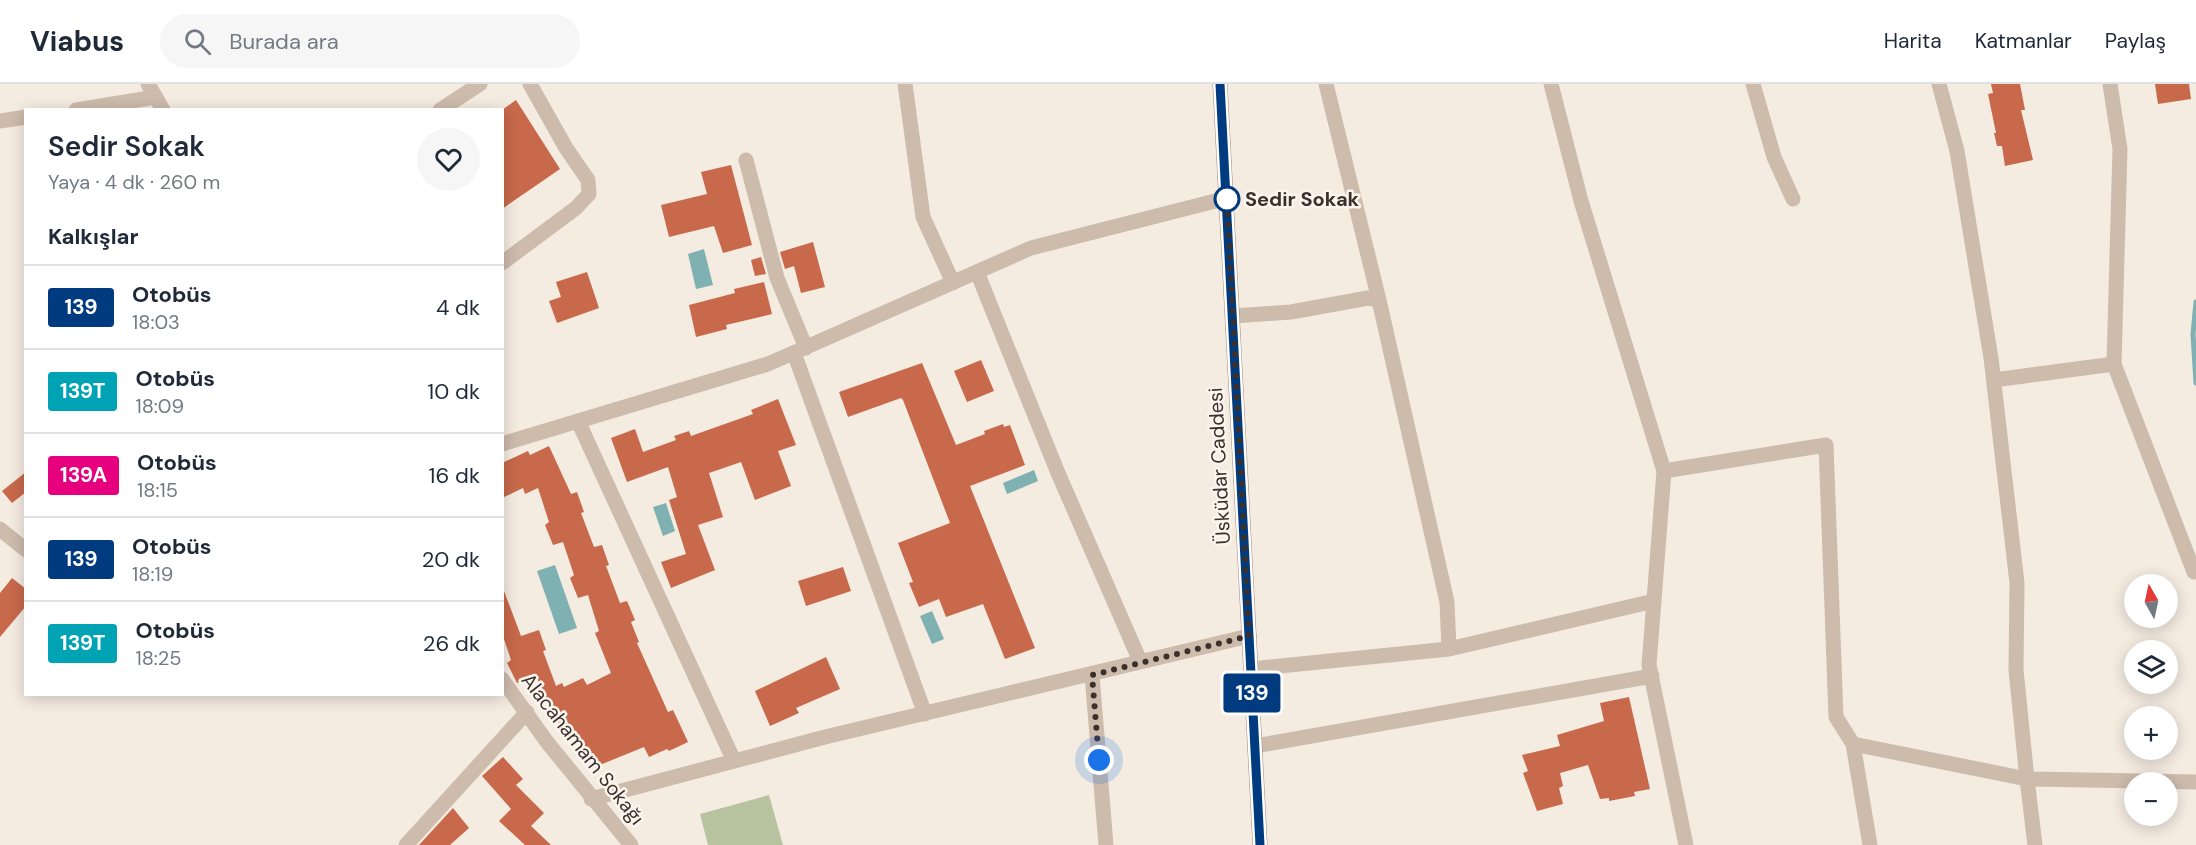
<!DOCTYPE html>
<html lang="tr">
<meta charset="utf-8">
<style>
:root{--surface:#fff;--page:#f6f6f7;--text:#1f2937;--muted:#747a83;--line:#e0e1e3}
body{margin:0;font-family:"DM Sans",sans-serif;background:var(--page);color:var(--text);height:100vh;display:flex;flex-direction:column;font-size:22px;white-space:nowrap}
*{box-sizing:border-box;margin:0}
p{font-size:20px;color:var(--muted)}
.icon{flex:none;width:33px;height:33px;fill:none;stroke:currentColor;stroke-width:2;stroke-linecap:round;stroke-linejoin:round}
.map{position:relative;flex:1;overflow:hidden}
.drawer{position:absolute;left:24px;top:24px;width:480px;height:588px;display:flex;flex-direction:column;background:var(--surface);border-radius:0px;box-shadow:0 3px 15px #0003}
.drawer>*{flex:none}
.badge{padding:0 12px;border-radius:4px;font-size:21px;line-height:39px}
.needle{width:39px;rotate:351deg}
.buttons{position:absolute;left:2124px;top:490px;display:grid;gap:12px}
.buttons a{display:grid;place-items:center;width:54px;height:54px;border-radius:50%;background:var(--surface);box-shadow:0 3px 15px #0003;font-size:30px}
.you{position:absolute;width:30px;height:30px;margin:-15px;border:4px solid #fff;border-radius:50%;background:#1a73e8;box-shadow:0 0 0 9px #1a73e833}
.map>.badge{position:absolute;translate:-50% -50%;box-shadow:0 0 0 3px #fff}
h2{padding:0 24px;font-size:22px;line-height:54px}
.round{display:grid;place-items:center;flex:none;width:63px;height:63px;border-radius:32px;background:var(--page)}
.head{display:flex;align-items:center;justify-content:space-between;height:102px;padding:0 24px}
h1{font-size:28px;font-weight:600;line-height:45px}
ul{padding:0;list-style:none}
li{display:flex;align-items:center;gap:18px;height:84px;padding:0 24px;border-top:2px solid var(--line)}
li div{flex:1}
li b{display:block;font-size:22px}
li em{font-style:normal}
li .badge{min-width:66px;font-weight:700;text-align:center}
header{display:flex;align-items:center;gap:36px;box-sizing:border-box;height:84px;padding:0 30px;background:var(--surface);border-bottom:2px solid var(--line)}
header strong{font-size:28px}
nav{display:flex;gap:33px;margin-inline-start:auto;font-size:21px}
.search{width:420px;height:54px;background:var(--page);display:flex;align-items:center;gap:15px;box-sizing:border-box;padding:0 21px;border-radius:33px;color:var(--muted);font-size:22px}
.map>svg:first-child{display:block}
</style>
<header>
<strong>Viabus</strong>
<div class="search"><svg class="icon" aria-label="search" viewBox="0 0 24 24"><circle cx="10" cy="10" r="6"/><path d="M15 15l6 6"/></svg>Burada ara</div>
<nav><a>Harita</a><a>Katmanlar</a><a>Paylaş</a></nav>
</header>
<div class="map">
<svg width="2196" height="761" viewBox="0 0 2196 761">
<rect width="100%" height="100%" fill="#f4ebe1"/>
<!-- green -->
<path fill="#b8c4a0" d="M769,711l14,50h-75l-8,-31z"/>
<!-- water -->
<path fill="#7fb0b2" d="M704,165l9,36 -17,4 -8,-35z
M1034,386l4,11 -31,13 -4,-11z
M666,419l9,28 -12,5 -10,-29z
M555,481l22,63 -18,6 -22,-63z
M932,527l12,28 -12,5 -12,-28z"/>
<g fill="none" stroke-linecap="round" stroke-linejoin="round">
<!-- stream -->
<path stroke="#7fb0b2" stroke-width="5" d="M2196,218l-3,32 3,49"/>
</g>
<!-- building -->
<path fill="#c8694b" d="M1991,0h29l5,26h-4l12,50 -28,6 -3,-20h-5l-3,-13h2l-8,-39 5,-1z
M2155,0h34l2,15 -33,5z
M516,16l44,69 -58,40v-99z
M731,81l21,80 -29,8 -9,-27 -45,11 -8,-32 46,-11 -6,-22z
M813,158l12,45 -24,6 -7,-27 -9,3 -5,-17z
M761,173l5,17 -11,2 -4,-16z
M587,188l12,36 -42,15 -8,-22 12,-4 -5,-15z
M764,198l8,32 -46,11 1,4 -31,8 -7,-32 46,-12 -1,-4z
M981,276l13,31 -27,11 -13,-31z
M922,279l34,82 29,-11 -1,-3 19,-7 1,3 6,-2 15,40 -55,21 65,162 -30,11 -22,-55 -37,13 -7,-18 -20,8 -10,-24 4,-1 -15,-39 52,-20 -47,-123 -2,-2 -53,19 -9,-25z
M778,315l18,46 -18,6 13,35 -36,14 -14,-38 -32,11 14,44 -25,8 17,45 -44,18 -10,-26 25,-8 -17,-54 8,-3 -9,-30 -41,15 -16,-44 24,-9 8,23 33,-12 -2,-4 15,-5 2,5 62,-22 -2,-4z
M549,362l22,48 6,-2 7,20 -3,1 13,34 8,-2 7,20 -3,1 14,37 7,-2 8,19 -4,2 8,20 -2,1 31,69 5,-2 15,32 -19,9 -2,-2 -18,8 -5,-10 -54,22 -23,-48 -8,4 -23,-49 -19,7 -10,-20 4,-3 -9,-27 2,-42 17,45 18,-6 7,20 -3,1 13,35 6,-3 2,4 19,-9 4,7 24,-12 -16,-40 4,-2 -11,-36 -10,3 -8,-20 4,-3 -11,-33 -10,3 -8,-20 4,-3 -11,-34 -13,6 -2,-6 -21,10v-35l26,-12 2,4z
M26,388v20l-14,11 -10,-12z
M843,483l8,24 -45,15 -8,-25z
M12,494l14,11v17l-26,31v-44z
M826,573l14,32 -44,19 3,5 -29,13 -15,-35z
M1629,613l21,92 -16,3 1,4 -26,5v-3l-9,1 -12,-34 -28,8 3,13 -4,2 4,16 -26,7 -14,-38 5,-2 -6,-16 38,-9 -3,-11 47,-14 -4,-18z
M503,673l20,22 -7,6 28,28 -13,13 20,19h-26l-26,-24 12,-12 -29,-33z
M453,724l16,20 -19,17h-31z"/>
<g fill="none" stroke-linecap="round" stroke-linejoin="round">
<!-- street -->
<path stroke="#cdbbac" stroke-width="15" d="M148,0l15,26
M905,0l18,133 30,66
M1326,0l53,216
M1551,0l30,117 83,270 -15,194 37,180
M1753,0l21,73 19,42
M2110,0l10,65 -6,215 80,208
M76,26l80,-13
M440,26l40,-26
M0,37l26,-4
M746,76l31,118 29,70
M502,179l74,-55 13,-14 -1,-14 -22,-32 -36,-64
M977,188l81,201 82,188
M1233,232l58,-4 77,-14 11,2 68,302 2,47
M794,269l131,361
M1994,296l120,-16
M578,337l156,340
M502,360l266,-80 263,-116 196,-50
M1664,387l162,-26 10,272 17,27 174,35 -11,-109 1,-87 -26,-225 -34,-207 -18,-67
M0,445l26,21
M1251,585l198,-20 205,-48
M1092,591l14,170
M502,595l45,63 84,103
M1853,660l17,101
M1255,662l397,-70
M591,715l234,-62 424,-101
M406,761l121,-133
M2035,761l-8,-66 169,3"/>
<!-- secondary -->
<path stroke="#a18a7d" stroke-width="15" d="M1220,0l40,761"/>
</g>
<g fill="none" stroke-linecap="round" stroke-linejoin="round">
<!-- line casing -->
<g stroke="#fff" stroke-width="14">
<path id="line" d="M1220,0l40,761"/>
</g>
<!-- line -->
<use href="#line" stroke="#003b80" stroke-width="9"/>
<!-- walk -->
<path stroke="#3b302b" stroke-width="6" stroke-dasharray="0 10.8" d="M1099,676l-7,-85 157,-39 -22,-437"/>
</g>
<!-- markers -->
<circle fill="#fff" stroke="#003b80" stroke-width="3" cx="1227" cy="115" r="12"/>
<g text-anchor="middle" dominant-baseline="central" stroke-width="5" stroke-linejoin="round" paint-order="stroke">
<!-- stop labels -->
<g font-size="20" font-weight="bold" fill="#3b302b" stroke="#fbf5ee" text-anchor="start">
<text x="1245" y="115">Sedir Sokak</text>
</g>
<!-- street labels -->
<g font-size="20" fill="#3b302b" stroke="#fbf5ee">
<text transform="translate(1219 382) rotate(-93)">Üsküdar Caddesi</text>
<text transform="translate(583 665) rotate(52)">Alacahamam Sokağı</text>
</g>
</g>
</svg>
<div class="buttons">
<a><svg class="needle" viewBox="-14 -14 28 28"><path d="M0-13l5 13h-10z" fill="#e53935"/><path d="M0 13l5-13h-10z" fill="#747a83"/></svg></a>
<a><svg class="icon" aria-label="layers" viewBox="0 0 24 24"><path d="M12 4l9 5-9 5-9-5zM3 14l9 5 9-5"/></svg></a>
<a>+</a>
<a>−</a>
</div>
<div class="you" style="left:1099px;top:676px"></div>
<b class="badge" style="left:1252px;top:609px;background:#003b80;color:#fff">139</b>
<section class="drawer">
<div class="head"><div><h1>Sedir Sokak</h1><p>Yaya · 4 dk · 260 m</p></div><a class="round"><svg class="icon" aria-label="heart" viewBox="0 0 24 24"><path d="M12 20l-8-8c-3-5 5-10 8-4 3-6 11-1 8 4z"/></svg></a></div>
<h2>Kalkışlar</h2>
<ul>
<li><span class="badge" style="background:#003b80;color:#fff">139</span><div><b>Otobüs</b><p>18:03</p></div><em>4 dk</em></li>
<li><span class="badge" style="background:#00a3b4;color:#fff">139T</span><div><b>Otobüs</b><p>18:09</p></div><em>10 dk</em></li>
<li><span class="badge" style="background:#e6007e;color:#fff">139A</span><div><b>Otobüs</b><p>18:15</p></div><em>16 dk</em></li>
<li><span class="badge" style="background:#003b80;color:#fff">139</span><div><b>Otobüs</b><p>18:19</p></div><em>20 dk</em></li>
<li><span class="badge" style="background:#00a3b4;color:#fff">139T</span><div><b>Otobüs</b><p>18:25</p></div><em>26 dk</em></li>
</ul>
</section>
</div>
